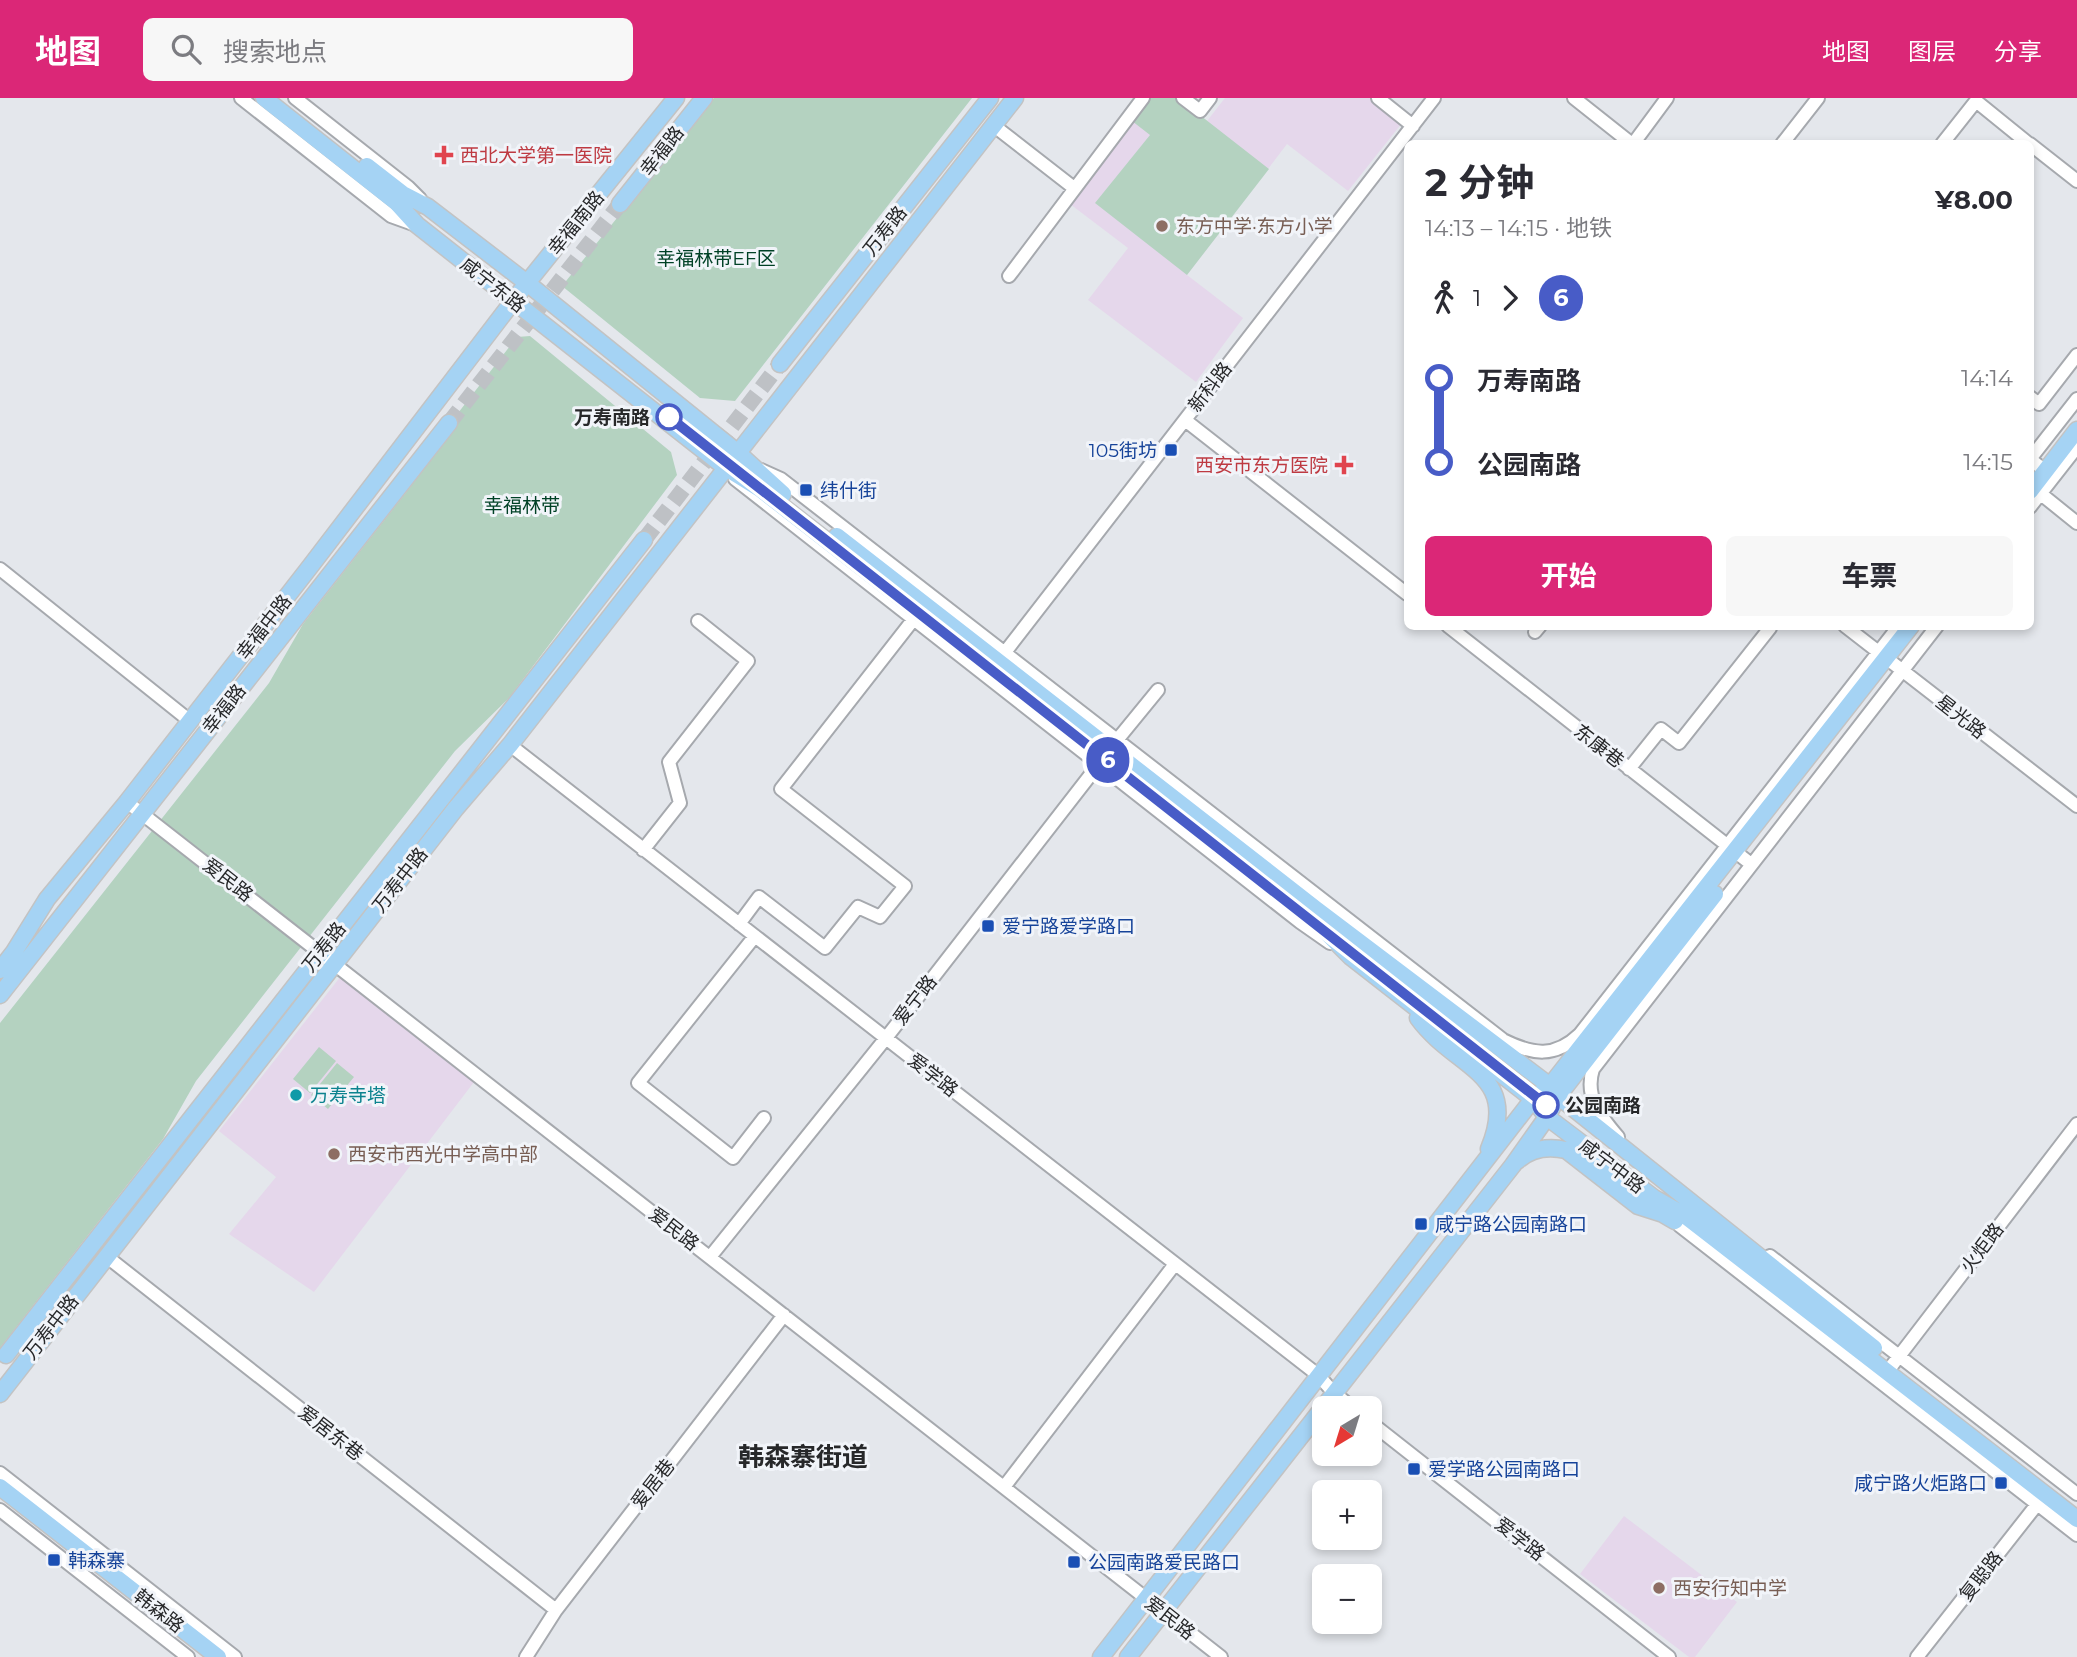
<!DOCTYPE html>
<html lang="zh">
<meta charset="utf-8">
<style>
:root{--surface:#fff;--page:#f7f7f7;--text:#2b2b33;--muted:#7c7c81;--accent:#db2777}
body{margin:0;font-family:Montserrat,"Noto Sans SC",sans-serif;background:var(--page);color:var(--text);height:100vh;display:flex;flex-direction:column;font-size:26px;white-space:nowrap}
*{box-sizing:border-box;margin:0}
p{font-size:23px;color:var(--muted)}
.icon{flex:none;width:38px;height:38px;fill:none;stroke:currentColor;stroke-width:2;stroke-linecap:round;stroke-linejoin:round}
.map{position:relative;flex:1;overflow:hidden}
.side{position:absolute;left:1404px;top:42px;width:630px;height:490px;display:flex;flex-direction:column;background:var(--surface);border-radius:10px;box-shadow:0 4px 10px #0003}
.side>*{flex:none}
.badge{padding:0 14px;border-radius:23px;font-size:24px;line-height:46px}
.needle{width:46px;rotate:218deg}
.buttons{position:absolute;left:1312px;top:1298px;display:grid;gap:14px}
.buttons a{display:grid;place-items:center;width:70px;height:70px;border-radius:10px;background:var(--surface);box-shadow:0 4px 10px #0003;font-size:35px}
.map>.badge{position:absolute;translate:-50% -50%;box-shadow:0 0 0 4px #fff}
.legs{display:flex;align-items:center;gap:10px;height:77px;padding:0 21px;font-size:23px}
.legs p{margin-inline-start:auto}
.overview{display:flex;align-items:center;justify-content:space-between;height:119px;padding:0 21px}
h1{font-size:38px;font-weight:700;line-height:52px}
.button{display:flex;gap:14px;margin-top:auto;padding:14px 21px}
.button a{flex:1;height:80px;border-radius:10px;background:var(--accent);color:#fff;font-size:28px;font-weight:700;line-height:80px;text-align:center}
.button a+a{background:var(--page);color:var(--text)}
ul{padding:0 21px;list-style:none}
li{display:flex;align-items:center;gap:24px;height:84px;font-size:26px}
li i{display:grid;place-items:center;width:10px;height:100%;margin:0 9px;background:currentColor}
li i::after{content:'';width:18px;height:18px;margin:-9px;border:5px solid;border-radius:50%;background:var(--surface)}
li p{margin-inline-start:auto}
li:first-child i{background:linear-gradient(#0000 50%,currentColor 0)}
li:last-child i{background:linear-gradient(currentColor 50%,#0000 0)}
header{display:flex;align-items:center;gap:42px;box-sizing:border-box;height:98px;padding:0 35px;background:var(--accent);color:#fff}
header strong{font-size:33px}
nav{display:flex;gap:38px;margin-inline-start:auto;font-size:24px}
.search{width:490px;height:63px;background:var(--page);display:flex;align-items:center;gap:18px;box-sizing:border-box;padding:0 24px;border-radius:10px;color:var(--muted);font-size:26px}
.map>svg:first-child{display:block}
</style>
<header>
<strong>地图</strong>
<div class="search"><svg class="icon" aria-label="search" viewBox="0 0 24 24"><circle cx="10" cy="10" r="6"/><path d="M15 15l6 6"/></svg>搜索地点</div>
<nav><a>地图</a><a>图层</a><a>分享</a></nav>
</header>
<div class="map">
<svg width="2077" height="1559" viewBox="0 0 2077 1559">
<rect width="100%" height="100%" fill="#e4e7ec"/>
<!-- education -->
<path fill="#e5d7eb" d="M1150,0h28l29,23 18,-23h146l31,25 -54,68 -61,-47 -100,131 56,43 -47,64 -108,-82 40,-52 -58,-44z
M341,878l133,106 -160,210 -85,-58 47,-57 -57,-46z
M1624,1418l113,86 -42,55h-6l-109,-83z"/>
<!-- park -->
<path fill="#b4d2c0" d="M714,0h258l-237,303 -35,-3 -138,-112z
M1150,0h28l91,71 -82,106 -92,-72 55,-68 -18,-14z
M530,238l141,116 6,23 -168,223 -54,53 -259,330 -33,58 -163,209v-325l269,-340 34,-59 108,-138 -1,-11 107,-138z
M319,949l17,14 -26,32 -17,-14z
M337,965l17,14 -26,32 -17,-14z"/>
<g fill="none" stroke-linecap="round" stroke-linejoin="round">
<!-- major-tunnel -->
<path stroke="#bec1c5" stroke-width="16" stroke-dasharray="16 8" stroke-linecap="butt" d="M449,325l171,-219
M644,442l136,-176"/>
<!-- minor casing -->
<g stroke="#a6a9ae" stroke-width="16">
<path id="minor" d="M241,0l150,118 25,9
M295,0l113,89 12,12
M1183,0l17,13 10,-13
M1378,0l35,28
M1574,0l58,46
M993,27l81,63
M1633,46l34,-46
M1782,46l36,-46
M1942,46l34,-43 53,43
M2030,46l47,37
M1009,178l134,-178
M2030,299l9,7 38,-49
M1185,322l222,174
M761,372l20,9 721,560 9,14
M2053,379l-23,-18 47,-60
M735,381l565,443 30,21
M2036,392l41,33
M2030,409l47,-60
M0,471l190,152
M1448,528l303,238
M1845,528l232,180
M1535,534l5,-6
M999,562l435,-562
M510,647l808,630 16,18 20,16
M1113,647l45,-55
M1629,671l32,-40 18,14 91,-115 -3,-2
M127,704l1094,855
M643,752l37,-47 -11,-41 79,-101 -50,-40
M739,826l20,-27 66,51 33,-41 22,10 25,-31 -124,-97 132,-169
M755,838l-117,147 95,75 31,-40
M1503,942c30,15 52,18 77,-6l319,-408
M1618,1039c-17,-20 -34,-40 -25,-68l344,-443
M1671,1118l9,10 397,309
M106,1158l450,354
M1770,1158l307,238
M710,1159l176,-219 216,-278
M1887,1274l190,-248
M1370,1324l299,235
M0,1375l235,184
M1004,1389l171,-223
M0,1412l188,147
M526,1559l30,-47 228,-295
M1917,1559l125,-159"/>
</g>
<!-- major casing -->
<g stroke="#c3c3c3" stroke-width="19">
<path id="major" d="M264,0l133,105 20,22 309,243 34,21 552,429 39,39 182,142 14,18 107,81 30,17 393,304
M367,68l36,28 25,13 99,76 211,170 45,41
M620,106l84,-106
M780,266l210,-266
M2030,393l47,-61
M837,438l479,373 234,177 8,10 316,252
M0,872l14,-18 33,-53 80,-97 182,-234 218,-285 149,-185
M0,897l449,-572
M1418,920c38,52 103,54 71,131
M1517,1063c13,-12 31,-15 49,-11l72,56 25,8 12,7
M6,1257l638,-815
M0,1296l456,-586 54,-63 505,-647
M0,1389l218,170
M1101,1559l432,-558 17,-13 361,-460
M1128,1559l385,-492 34,-48 11,-21 157,-202"/>
</g>
<!-- minor -->
<use href="#minor" stroke="#fff" stroke-width="12"/>
<!-- major -->
<use href="#major" stroke="#a5d3f4" stroke-width="16"/>
</g>
<g fill="none" stroke-linecap="round" stroke-linejoin="round">
<!-- line-1 casing -->
<g stroke="#fff" stroke-width="16">
<path id="line-1" d="M669,319l877,688"/>
</g>
<!-- line-1 -->
<use href="#line-1" stroke="#485cc7" stroke-width="10"/>
</g>
<!-- markers -->
<g fill="#e0444e" stroke="#f1f4f9" stroke-width="2.5">
<path d="M440.5 46.5h7v7h7v7h-7v7h-7v-7h-7v-7h7z"/>
<path d="M1340.5 356.5h7v7h7v7h-7v7h-7v-7h-7v-7h7z"/>
</g>
<g fill="#8d6e63" stroke="#f1f4f9" stroke-width="2.5">
<circle cx="1162" cy="128" r="7"/>
<circle cx="334" cy="1056" r="7"/>
<circle cx="1659" cy="1490" r="7"/>
</g>
<g fill="#fff" stroke="#485cc7" stroke-width="3.5">
<circle cx="669" cy="319" r="12"/>
<circle cx="1546" cy="1007" r="12"/>
</g>
<g fill="#1a4fb4" stroke="#f1f4f9" stroke-width="2.5">
<rect x="1164" y="345" width="14" height="14" rx="3.5"/>
<rect x="799" y="385" width="14" height="14" rx="3.5"/>
<rect x="981" y="821" width="14" height="14" rx="3.5"/>
<rect x="1414" y="1119" width="14" height="14" rx="3.5"/>
<rect x="1407" y="1364" width="14" height="14" rx="3.5"/>
<rect x="1994" y="1378" width="14" height="14" rx="3.5"/>
<rect x="47" y="1455" width="14" height="14" rx="3.5"/>
<rect x="1067" y="1457" width="14" height="14" rx="3.5"/>
</g>
<circle fill="#0f9aa8" stroke="#f1f4f9" stroke-width="2.5" cx="296" cy="997" r="7"/>
<g text-anchor="middle" dominant-baseline="central" stroke-width="6" stroke-linejoin="round" paint-order="stroke">
<!-- street labels -->
<g font-size="19" fill="#27282a" stroke="#f1f4f9">
<text transform="translate(662 53) rotate(-52)">幸福路</text>
<text transform="translate(576 125) rotate(-51)">幸福南路</text>
<text transform="translate(885 133) rotate(-52)">万寿路</text>
<text transform="translate(493 187) rotate(38)">咸宁东路</text>
<text transform="translate(1210 289) rotate(-52)">新科路</text>
<text transform="translate(264 529) rotate(-52)">幸福中路</text>
<text transform="translate(224 611) rotate(-52)">幸福路</text>
<text transform="translate(1961 619) rotate(38)">星光路</text>
<text transform="translate(1599 648) rotate(38)">东康巷</text>
<text transform="translate(228 782) rotate(38)">爱民路</text>
<text transform="translate(400 782) rotate(-52)">万寿中路</text>
<text transform="translate(324 849) rotate(-52)">万寿路</text>
<text transform="translate(915 902) rotate(-52)">爱宁路</text>
<text transform="translate(933 977) rotate(38)">爱学路</text>
<text transform="translate(1612 1068) rotate(37)">咸宁中路</text>
<text transform="translate(674 1131) rotate(38)">爱民路</text>
<text transform="translate(1982 1150) rotate(-53)">火炬路</text>
<text transform="translate(51 1229) rotate(-52)">万寿中路</text>
<text transform="translate(331 1335) rotate(38)">爱居东巷</text>
<text transform="translate(653 1386) rotate(-52)">爱居巷</text>
<text transform="translate(1520 1441) rotate(38)">爱学路</text>
<text transform="translate(1981 1478) rotate(-52)">复聪路</text>
<text transform="translate(159 1513) rotate(38)">韩森路</text>
<text transform="translate(1170 1520) rotate(38)">爱民路</text>
</g>
<!-- health labels -->
<g font-size="19" fill="#be3a42" stroke="#f1f4f9" text-anchor="start">
<text x="460" y="57">西北大学第一医院</text>
<text x="1328" y="367" text-anchor="end">西安市东方医院</text>
</g>
<!-- education labels -->
<g font-size="19" fill="#785e54" stroke="#f1f4f9" text-anchor="start">
<text x="1176" y="128">东方中学·东方小学</text>
<text x="348" y="1056">西安市西光中学高中部</text>
<text x="1673" y="1490">西安行知中学</text>
</g>
<!-- park labels -->
<g font-size="19" fill="#004126" stroke="#f1f4f9">
<text x="716" y="160">幸福林带EF区</text>
<text x="522" y="407">幸福林带</text>
</g>
<!-- stop labels -->
<g font-size="19" font-weight="bold" fill="#27282a" stroke="#f1f4f9" text-anchor="end">
<text x="650" y="319">万寿南路</text>
<text x="1565" y="1007" text-anchor="start">公园南路</text>
</g>
<!-- transit labels -->
<g font-size="19" fill="#164399" stroke="#f1f4f9" text-anchor="start">
<text x="1157" y="352" text-anchor="end">105街坊</text>
<text x="820" y="392">纬什街</text>
<text x="1002" y="828">爱宁路爱学路口</text>
<text x="1435" y="1126">咸宁路公园南路口</text>
<text x="1428" y="1371">爱学路公园南路口</text>
<text x="1987" y="1385" text-anchor="end">咸宁路火炬路口</text>
<text x="68" y="1462">韩森寨</text>
<text x="1088" y="1464">公园南路爱民路口</text>
</g>
<!-- culture labels -->
<g font-size="19" fill="#0d838f" stroke="#f1f4f9" text-anchor="start">
<text x="310" y="997">万寿寺塔</text>
</g>
<!-- district labels -->
<g font-size="26" font-weight="bold" fill="#27282a" stroke="#f1f4f9">
<text x="803" y="1359">韩森寨街道</text>
</g>
</g>
</svg>
<div class="buttons">
<a><svg class="needle" viewBox="-14 -14 28 28"><path d="M0-13l5 13h-10z" fill="#e53935"/><path d="M0 13l5-13h-10z" fill="#7c7c81"/></svg></a>
<a>+</a>
<a>−</a>
</div>
<b class="badge" style="left:1108px;top:662px;background:#485cc7;color:#fff">6</b>
<section class="side">
<div class="overview"><div><h1>2 分钟</h1><p>14:13 – 14:15 · 地铁</p></div><b>¥8.00</b></div>
<div class="legs"><svg class="icon" aria-label="walk" viewBox="0 0 24 24"><circle cx="13" cy="4" r="2"/><path d="M13 8l-2 6 4 7M11 14l-3 7M7 12l3-4h3l4 4"/></svg>1<svg class="icon" aria-label="forward" viewBox="0 0 24 24"><path d="M9 5l7 7-7 7"/></svg><b class="badge" style="background:#485cc7;color:#fff">6</b></div>
<ul>
<li><i style="color:#485cc7"></i><b>万寿南路</b><p>14:14</p></li>
<li><i style="color:#485cc7"></i><b>公园南路</b><p>14:15</p></li>
</ul>
<div class="button"><a>开始</a><a>车票</a></div>
</section>
</div>
